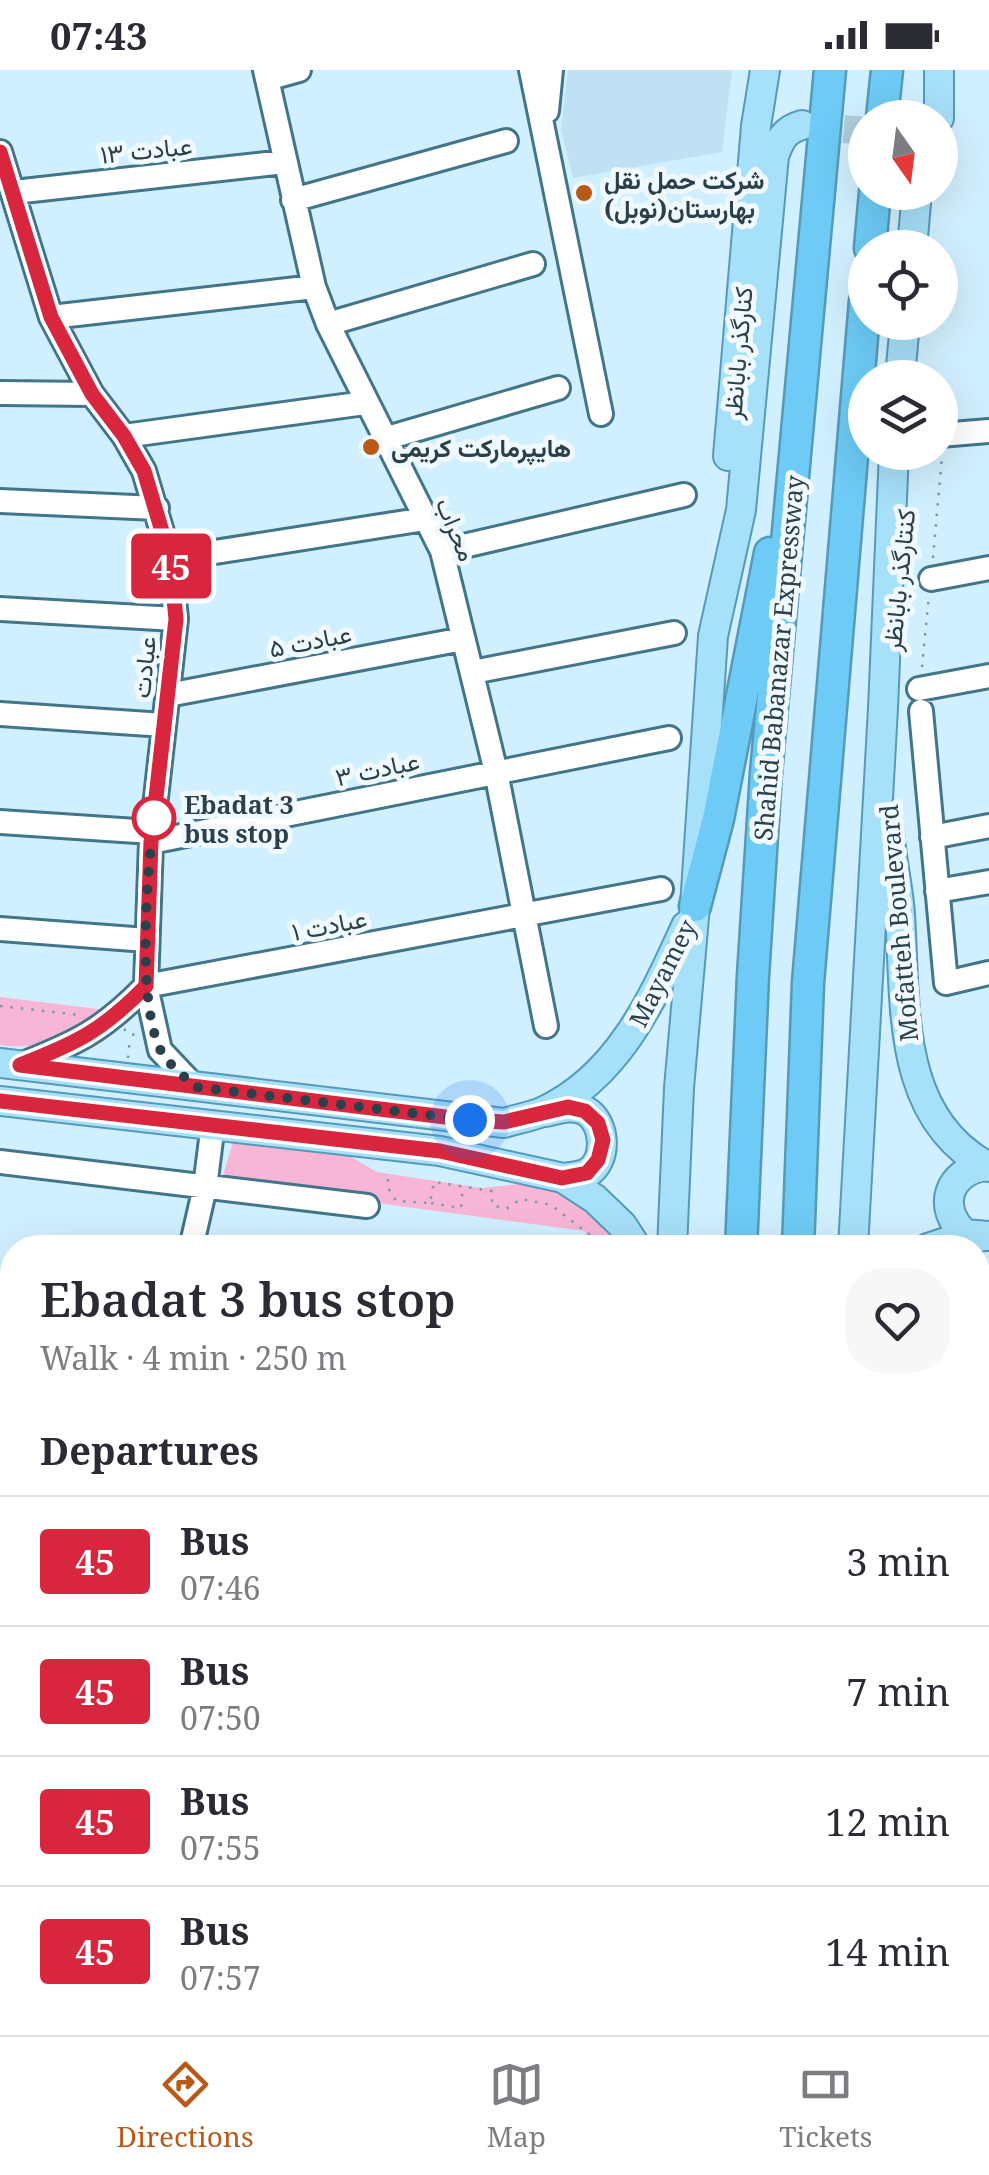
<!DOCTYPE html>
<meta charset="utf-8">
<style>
:root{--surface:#fff;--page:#f7f7f7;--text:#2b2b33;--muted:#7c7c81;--line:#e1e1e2;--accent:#b95918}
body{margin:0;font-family:"Noto Serif",Vazirmatn,serif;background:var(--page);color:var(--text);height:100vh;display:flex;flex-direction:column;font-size:38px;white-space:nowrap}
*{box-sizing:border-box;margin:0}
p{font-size:32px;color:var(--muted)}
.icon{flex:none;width:55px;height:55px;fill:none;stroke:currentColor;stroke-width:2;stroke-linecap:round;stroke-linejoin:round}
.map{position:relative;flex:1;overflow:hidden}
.panel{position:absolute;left:0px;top:1165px;width:990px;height:800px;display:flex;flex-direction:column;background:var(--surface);border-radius:40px 40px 0 0;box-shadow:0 10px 40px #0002}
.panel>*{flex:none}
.badge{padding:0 20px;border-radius:8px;font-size:35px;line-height:65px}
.needle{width:65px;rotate:166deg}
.fabs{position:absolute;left:848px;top:30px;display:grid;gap:20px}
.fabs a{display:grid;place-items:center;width:110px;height:110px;border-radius:50%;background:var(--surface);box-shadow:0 10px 40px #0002;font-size:50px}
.you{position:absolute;width:50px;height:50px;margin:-25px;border:8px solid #fff;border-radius:50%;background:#1a73e8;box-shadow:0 0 0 15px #1a73e833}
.map>.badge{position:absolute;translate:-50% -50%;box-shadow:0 0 0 5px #fff}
h2{padding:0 40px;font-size:38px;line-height:90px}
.round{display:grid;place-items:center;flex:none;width:105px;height:105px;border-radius:40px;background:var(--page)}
.headline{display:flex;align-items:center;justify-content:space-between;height:170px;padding:0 40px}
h1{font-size:48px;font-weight:600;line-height:75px}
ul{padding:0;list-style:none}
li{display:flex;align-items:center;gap:30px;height:130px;padding:0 40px;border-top:2px solid var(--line)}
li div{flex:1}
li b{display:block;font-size:38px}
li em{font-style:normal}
li .badge{min-width:110px;font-weight:700;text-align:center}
.status{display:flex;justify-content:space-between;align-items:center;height:70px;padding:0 50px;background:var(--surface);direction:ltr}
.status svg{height:28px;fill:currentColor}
.tab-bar{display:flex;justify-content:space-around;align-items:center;height:140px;border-top:2px solid var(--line);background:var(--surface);font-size:28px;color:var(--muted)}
.tab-bar a{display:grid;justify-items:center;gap:5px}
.tab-bar .selected{color:var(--accent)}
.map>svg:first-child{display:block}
</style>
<div class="status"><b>07:43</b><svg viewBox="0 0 49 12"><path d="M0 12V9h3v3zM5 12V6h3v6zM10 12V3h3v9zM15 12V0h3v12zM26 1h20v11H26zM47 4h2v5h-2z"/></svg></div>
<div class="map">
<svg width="989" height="1965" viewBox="0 0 989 1965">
<rect width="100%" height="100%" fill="#d1f0ff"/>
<!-- built -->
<path fill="#bfe1f3" d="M568,0h164l-10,82 -149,26 -12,-49z
M12,1927v25l75,1v12h-87v-37z"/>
<!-- green -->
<path fill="#f8b6d6" d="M0,927l106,13c-35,26 -61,41 -106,35z
M233,1072l113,12 31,18 105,16 46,-5 38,13 30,23 22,28h-32l-1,-16 -364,-49z
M989,1847v118h-80l8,-12 61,-1v-88z"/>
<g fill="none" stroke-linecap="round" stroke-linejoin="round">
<!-- major-tunnel -->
<path stroke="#b0cddb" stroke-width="28" stroke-dasharray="28 14" stroke-linecap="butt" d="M802,55l63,6"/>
<!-- minor casing -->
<g stroke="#42748a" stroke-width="28">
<path id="minor" d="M265,0l49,217 14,37 114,227 54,221 50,254
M531,0l70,344
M267,9l32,-9
M547,41l4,-41
M0,82l51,165 41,77 32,42 20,35 26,88 6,60 -25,223 -5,144 14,64 35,37
M14,122l270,-30
M293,130l213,-59
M51,247l263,-30
M328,254l205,-60
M0,323l92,1
M940,365l49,-4
M124,366l241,-33
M384,369l174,-51
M0,431l157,7
M442,481l242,-56
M170,489l255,-40
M931,509l58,-11
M0,539l176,10
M473,602l201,-39
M919,619l70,-13
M168,625l295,-56
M921,641l25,272 43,-10
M0,644l164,11
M0,752l152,10
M932,767l57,-11
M151,772l518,-104
M937,821l52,-9
M0,859l147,11
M146,916l515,-97
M20,995c57,-22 83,-35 126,-79
M0,1092l367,44
M191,1178l14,-61 8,-63
M0,1295l12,1
M0,1349l12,3
M0,1456l12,3
M978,1470l11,-2
M978,1557l11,-2
M0,1561l12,4
M978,1654l11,-1
M0,1829l12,-12
M308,1952v13"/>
</g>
<!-- major casing -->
<g stroke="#569ab9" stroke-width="32">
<path id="major" d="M939,0v48
M912,178l5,-56
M900,308l5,-56
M728,386l28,-330 9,-56
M889,760c2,28 9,56 11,84 6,90 -5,204 89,253
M0,993l504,60c12,-4 26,-6 38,-11 77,-35 111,-114 144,-186
M0,1031l440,50 123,27 32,21 27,26 15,23
M546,1042c13,-3 27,-8 40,-1 20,12 22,50 1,62 -6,3 -18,4 -24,5
M986,1096c-38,5 -50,42 -21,68l24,2
M672,1178l7,-160 16,-182 18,-270 28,-126 33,-354c6,-16 10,-26 28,-31
M853,1178l30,-540 11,-256
M928,1178l24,-8 28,-3
M666,1952l1,13
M687,1952v13
M842,1952l1,13
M863,1952v13"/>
</g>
<!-- highway casing -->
<g stroke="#569ab9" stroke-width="35">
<path id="highway" d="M882,48l5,-48
M870,178l5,-56
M695,836l23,-87 52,-266
M741,1178l12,-272 13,-203 64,-703
M798,1178l10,-265 57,-682
M739,1952v13
M795,1952v13"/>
</g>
<!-- path -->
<path stroke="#7f99a5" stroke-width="2.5" stroke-dasharray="2.5 8" stroke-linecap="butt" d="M933,488l9,-102
M922,597l7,-72
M0,936l80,9
M124,959l6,6 8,-1
M128,988l2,-21
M388,1109l-1,7 9,15 34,2 4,-21 58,9v14l14,4 15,-10 30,6 42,32v11
M431,1133l30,5 2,-22
M593,1167l9,11"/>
<!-- minor -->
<use href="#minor" stroke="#fff" stroke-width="22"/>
<!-- major -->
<use href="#major" stroke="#a7e0f9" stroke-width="28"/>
<!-- highway -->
<use href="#highway" stroke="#6dcbf5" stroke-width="30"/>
</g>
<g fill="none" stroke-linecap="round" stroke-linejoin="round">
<!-- line casing -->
<g stroke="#fff" stroke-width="22">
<path id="line" d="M0,82l51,165 41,77 32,42 20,35 26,87 6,61 -25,223 -5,144c-43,44 -69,57 -126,79l450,55 34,2 64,-15 17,4 13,12 5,17 -5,20 -11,13 -25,5 -122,-27 -440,-50"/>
</g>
<!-- line -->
<use href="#line" stroke="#d7263d" stroke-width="15"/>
<!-- walk -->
<path stroke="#2b404a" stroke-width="10" stroke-dasharray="0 18" d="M154,748c-7,56 -17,177 5,229 7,16 24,28 36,40l275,33"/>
</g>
<!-- markers -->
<g fill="#b95918" stroke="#eff9fe" stroke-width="4">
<circle cx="584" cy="123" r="10"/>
<circle cx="371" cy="377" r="10"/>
</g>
<circle fill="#fff" stroke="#d7263d" stroke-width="5" cx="154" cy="748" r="20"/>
<g text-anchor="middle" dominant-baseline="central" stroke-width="10" stroke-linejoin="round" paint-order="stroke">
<!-- street labels -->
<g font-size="25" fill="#2b404a" stroke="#eff9fe">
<text transform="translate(146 79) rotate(-6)">عبادت ۱۳</text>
<text transform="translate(737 283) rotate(-85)">کنارگذر بابانظر</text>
<text transform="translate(457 459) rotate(67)">محراب</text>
<text transform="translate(898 510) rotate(-84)">کنتارگذر بابانظر</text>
<text transform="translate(310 570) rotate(-11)">عبادت ۵</text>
<text transform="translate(778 588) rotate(-85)">Shahid Babanazar Expressway</text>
<text transform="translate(143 597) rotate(-84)">عبادت</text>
<text transform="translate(377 698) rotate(-12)">عبادت ۳</text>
<text transform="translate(898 853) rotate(-95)">Mofatteh Boulevard</text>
<text transform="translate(329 854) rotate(-11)">عبادت ۱</text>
<text transform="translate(662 903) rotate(-63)">Mayamey</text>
</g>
<!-- poi labels -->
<g font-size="25" font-weight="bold" fill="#2b404a" stroke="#eff9fe" text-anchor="start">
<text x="604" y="109">شرکت حمل نقل<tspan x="604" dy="29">بهارستان(نوبل)</tspan></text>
<text x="391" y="377">هایپرمارکت کریمی</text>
</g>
<!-- stop labels -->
<g font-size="25" font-weight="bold" fill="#2b404a" stroke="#eff9fe" text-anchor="start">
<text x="184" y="734">Ebadat 3<tspan x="184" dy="29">bus stop</tspan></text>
</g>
</g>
</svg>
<div class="fabs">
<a><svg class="needle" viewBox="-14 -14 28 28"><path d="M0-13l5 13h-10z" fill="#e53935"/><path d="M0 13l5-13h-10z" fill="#7c7c81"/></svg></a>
<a><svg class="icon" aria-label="locate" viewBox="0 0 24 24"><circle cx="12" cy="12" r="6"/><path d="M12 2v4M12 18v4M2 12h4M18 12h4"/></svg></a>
<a><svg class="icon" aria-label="layers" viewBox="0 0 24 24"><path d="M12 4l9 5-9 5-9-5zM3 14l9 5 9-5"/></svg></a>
</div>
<div class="you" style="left:470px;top:1050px"></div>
<b class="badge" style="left:171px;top:496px;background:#d7263d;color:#fff">45</b>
<section class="panel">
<div class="headline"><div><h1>Ebadat 3 bus stop</h1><p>Walk · 4 min · 250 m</p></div><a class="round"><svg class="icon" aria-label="heart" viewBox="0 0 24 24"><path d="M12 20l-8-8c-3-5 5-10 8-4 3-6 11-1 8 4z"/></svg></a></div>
<h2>Departures</h2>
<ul>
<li><span class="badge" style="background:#d7263d;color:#fff">45</span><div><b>Bus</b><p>07:46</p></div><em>3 min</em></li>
<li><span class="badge" style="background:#d7263d;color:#fff">45</span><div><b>Bus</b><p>07:50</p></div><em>7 min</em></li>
<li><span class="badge" style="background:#d7263d;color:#fff">45</span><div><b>Bus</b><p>07:55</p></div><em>12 min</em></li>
<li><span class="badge" style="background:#d7263d;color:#fff">45</span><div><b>Bus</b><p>07:57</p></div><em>14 min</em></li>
</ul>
</section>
</div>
<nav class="tab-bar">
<a class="selected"><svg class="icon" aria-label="directions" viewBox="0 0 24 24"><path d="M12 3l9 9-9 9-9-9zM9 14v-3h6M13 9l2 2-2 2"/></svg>Directions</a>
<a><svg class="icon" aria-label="map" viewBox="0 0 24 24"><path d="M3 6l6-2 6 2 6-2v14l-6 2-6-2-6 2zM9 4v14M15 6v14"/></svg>Map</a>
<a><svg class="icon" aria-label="tickets" viewBox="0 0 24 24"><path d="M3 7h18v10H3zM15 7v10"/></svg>Tickets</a>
</nav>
